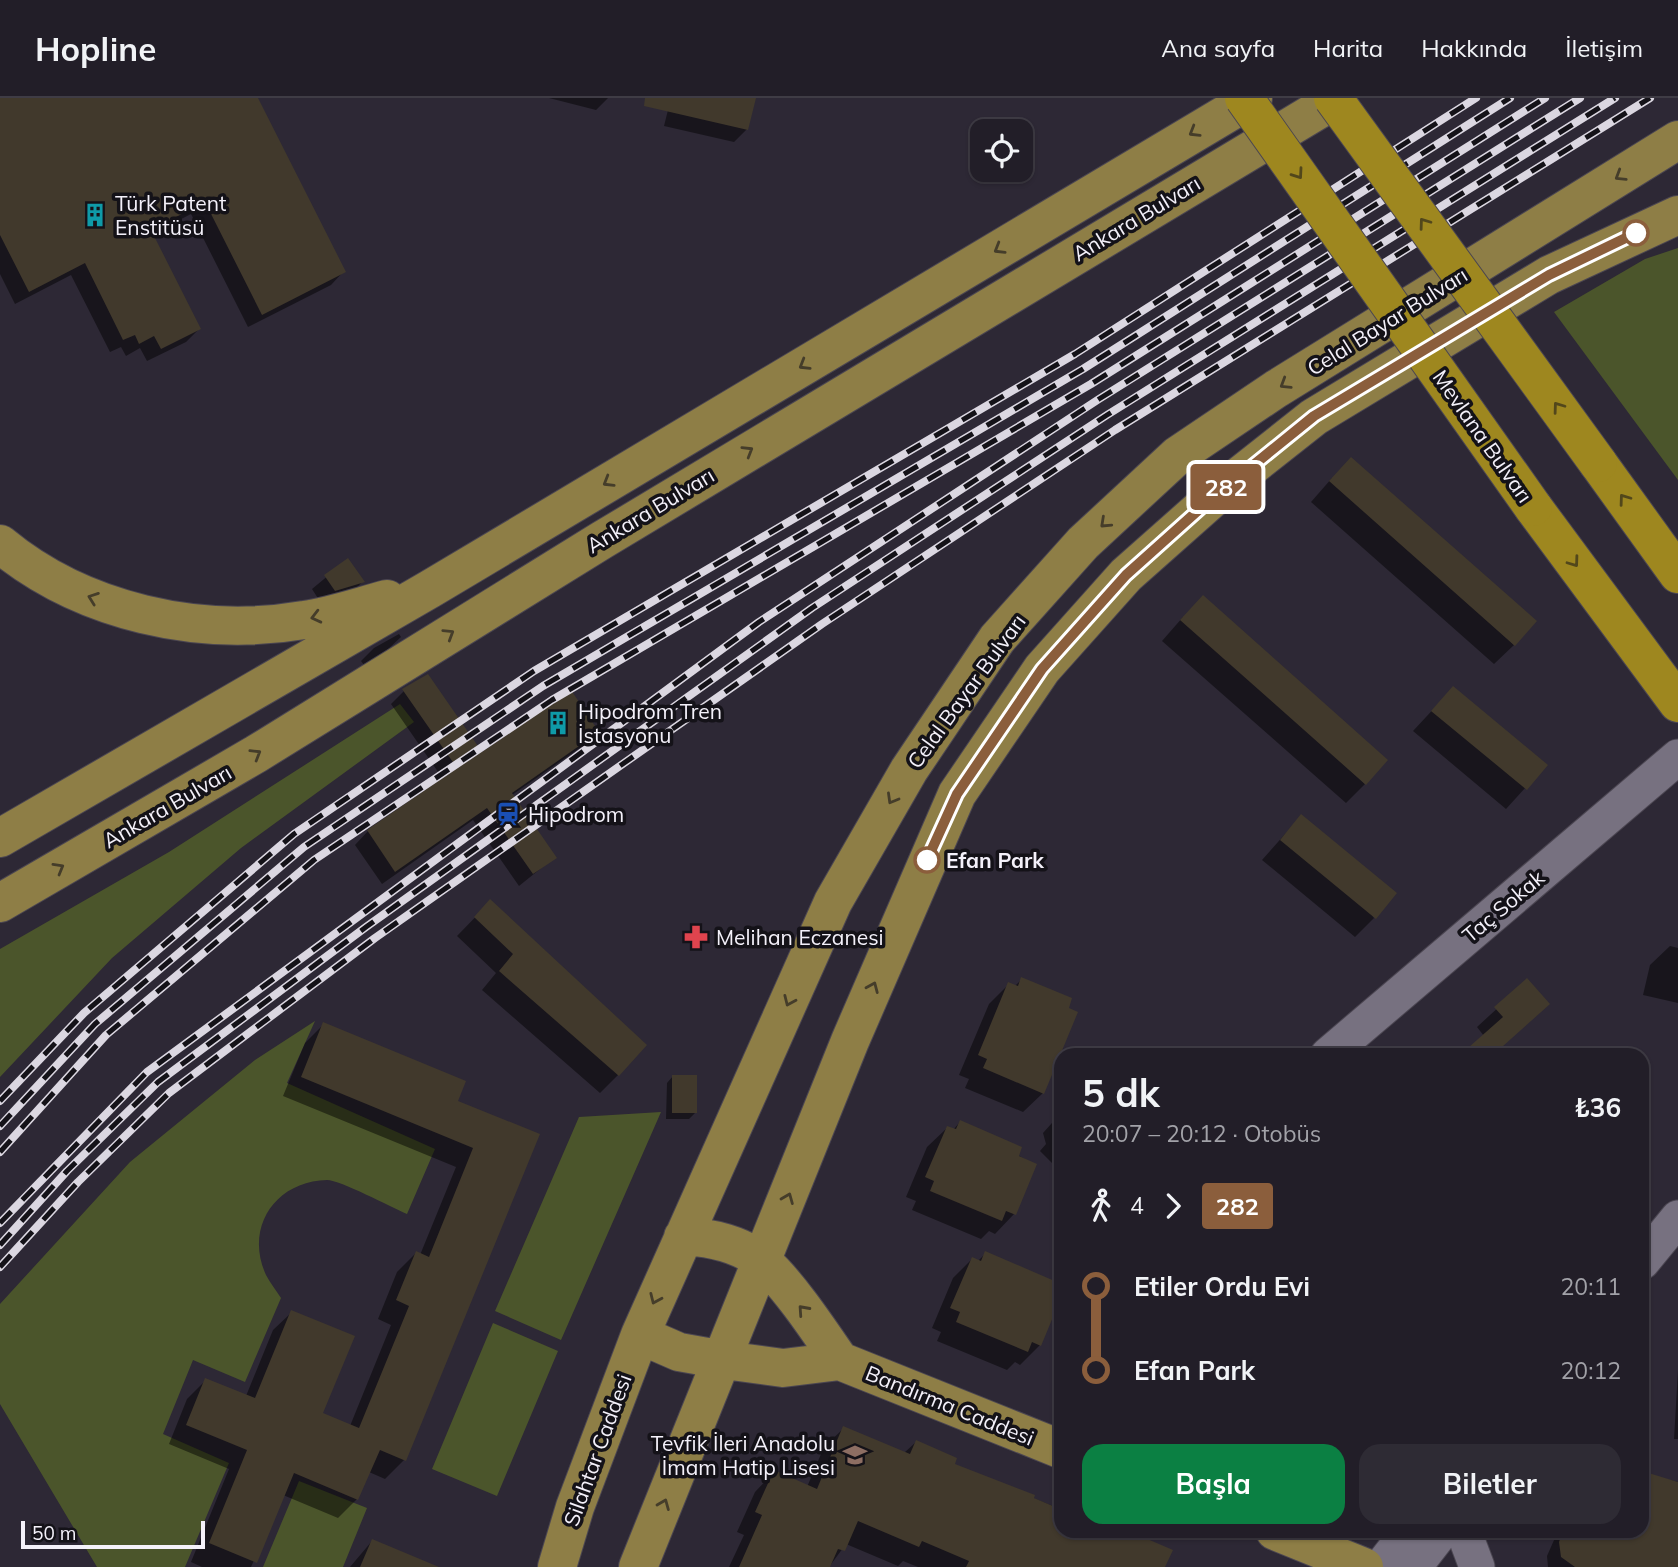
<!DOCTYPE html>
<html lang="tr">
<meta charset="utf-8">
<style>
:root{--surface:#221e28;--page:#2e2b34;--text:#f1f3f6;--muted:#a2a2a8;--line:#3f3c45;--accent:#0b8043}
body{margin:0;font-family:Mulish,sans-serif;background:var(--page);color:var(--text);height:100vh;display:flex;flex-direction:column;font-size:26px;white-space:nowrap}
*{box-sizing:border-box;margin:0}
p{font-size:23px;color:var(--muted)}
.icon{flex:none;width:38px;height:38px;fill:none;stroke:currentColor;stroke-width:2;stroke-linecap:round;stroke-linejoin:round}
.map{position:relative;flex:1;overflow:hidden}
.drawer{position:absolute;left:1054px;top:950px;width:595px;height:490px;display:flex;flex-direction:column;background:var(--surface);border-radius:21px;box-shadow:0 2px 5px #0004,0 0 0 2px var(--line)}
.drawer>*{flex:none}
.badge{padding:0 14px;border-radius:5px;font-size:24px;line-height:46px}
.tools{position:absolute;left:970px;top:21px;display:grid;gap:14px}
.tools a{display:grid;place-items:center;width:63px;height:63px;border-radius:14px;background:var(--surface);box-shadow:0 2px 5px #0004,0 0 0 2px var(--line);font-size:35px}
.scale{position:absolute;left:21px;bottom:18px;width:184px;box-sizing:border-box;padding-left:7px;border:4px solid #f4f1fa;border-top:0;font-size:19px;line-height:24px;white-space:nowrap;color:#f4f1fa;-webkit-text-stroke:5px #141218;paint-order:stroke}
.map>.badge{position:absolute;translate:-50% -50%;box-shadow:0 0 0 4px #fff}
.legs{display:flex;align-items:center;gap:10px;height:77px;padding:0 28px;font-size:23px}
.legs p{margin-inline-start:auto}
.summary{display:flex;align-items:center;justify-content:space-between;height:119px;padding:0 28px}
h1{font-size:38px;font-weight:700;line-height:52px}
.primary-button{display:flex;gap:14px;margin-top:auto;padding:14px 28px}
.primary-button a{flex:1;height:80px;border-radius:21px;background:var(--accent);color:#fff;font-size:28px;font-weight:700;line-height:80px;text-align:center}
.primary-button a+a{background:var(--page);color:var(--text)}
ul{padding:0 28px;list-style:none}
li{display:flex;align-items:center;gap:24px;height:84px;font-size:26px}
li i{display:grid;place-items:center;width:10px;height:100%;margin:0 9px;background:currentColor}
li i::after{content:'';width:18px;height:18px;margin:-9px;border:5px solid;border-radius:50%;background:var(--surface)}
li p{margin-inline-start:auto}
li:first-child i{background:linear-gradient(#0000 50%,currentColor 0)}
li:last-child i{background:linear-gradient(currentColor 50%,#0000 0)}
header{display:flex;align-items:center;gap:42px;box-sizing:border-box;height:98px;padding:0 35px;background:var(--surface);border-bottom:2px solid var(--line)}
header strong{font-size:33px}
nav{display:flex;gap:38px;margin-inline-start:auto;font-size:24px}
.map>svg:first-child{display:block}
</style>
<header>
<strong>Hopline</strong>
<nav><a>Ana sayfa</a><a>Harita</a><a>Hakkında</a><a>İletişim</a></nav>
</header>
<div class="map">
<svg width="1678" height="1469" viewBox="0 0 1678 1469">
<rect width="100%" height="100%" fill="#2d2835"/>
<!-- green -->
<path fill="#4b552b" d="M1678,150v232l-124,-168 91,-53z
M400,606l14,18 -173,126 -129,110 -112,119v-128l169,-97z
M315,923l-28,62 148,66 -28,65c-16,-7 -67,-34 -80,-34 -51,1 -83,47 -61,95 4,8 10,15 15,23l-36,84 -52,-22 -30,74 66,29 -44,104h-88l-97,-163v-100l130,-142 125,-102z
M661,1014l-100,228 -66,-29 84,-194z
M493,1225l65,28 -61,145 -65,-27z
M299,1383l68,27 -24,59h-80z"/>
<!-- shadow -->
<path fill="#0007" d="M0,0h256l88,173 -13,14 -83,42 -57,-113 -39,20 47,95 -13,13 -39,19 -7,-13 -14,8 -5,-9 -11,5 -39,-77 -56,29 -15,-30z
M549,0h59l-12,12z
M671,0h83l-7,31 -13,13 -70,-16z
M1332,380l182,167 -20,19 -183,-162z
M347,462l15,22 -12,13 -29,8 -9,-14z
M1183,519l182,167 -19,19 -184,-162z
M399,536l2,3 -14,13 -23,15 -3,-4 13,-13z
M1453,590l93,77 -40,44 -93,-78z
M404,593l77,63 116,-22 -13,13 -72,50 43,62 -36,29 -46,-66 -91,64 -27,-39 13,-14 75,-52 -52,-75z
M1301,718l73,102 -19,19 -93,-77z
M490,804l128,173 -18,18 -118,-103 14,-17 -39,-37z
M1670,848l8,2v55l-35,-8 7,-30z
M1022,881l21,114 -20,19 -58,-24 4,-9 -10,-4 30,-71 20,-20 5,3z
M1527,883l-33,74h-31l21,-19 -7,-9z
M324,926l132,78 81,33 -133,325 -19,19 -16,-7 -12,27 -19,19 -55,-23 -32,72h-49l-11,-5 38,-93 -60,-25 18,-45 19,-19 40,16 27,-66 19,-18 28,102 30,12 41,-101 -13,-6 19,-47 19,-19 4,2 36,-88 -173,-71 22,-53z
M673,978l22,37 -6,6h-23l1,-36z
M1060,1016v57l-20,-20 6,-7 -3,-11z
M960,1024l75,43 -21,49 -19,20 -6,-3 -8,8 -69,-29 4,-9 -10,-4 21,-50 20,-19 6,2z
M986,1155l74,43 -20,49 -20,20 -5,-3 -8,8 -70,-29 4,-9 -9,-4 21,-50 19,-19 6,2z
M1678,1272v69h-4z
M844,1330l60,25 12,-11 37,23 107,44v22l66,8 5,-5 33,33h-246l-15,-6 -5,5 -52,-22 -17,23h-100l15,-32 -7,-3 18,-40 19,-20 33,15 17,-40z
M1642,1375l36,9v85h-130l-1,-11 11,-25h84z
M372,1443l64,26h-86z"/>
<!-- building -->
<path fill="#41392c" d="M0,0h258l88,174 -84,43 -57,-113 -54,28 50,99 -40,20 -7,-13 -15,8 -4,-9 -12,5 -38,-77 -56,29 -29,-57z
M645,0h111l-8,32 -104,-24z
M1351,359l186,164 -22,25 -186,-165z
M348,460l17,24 -30,9 -11,-16z
M1203,497l185,165 -22,25 -186,-165z
M428,576l54,78 89,-62 28,42 -87,61 45,65 -24,16 -46,-66 -92,64 -28,-42 90,-62 -55,-79z
M1453,588l95,79 -21,25 -96,-79z
M1301,716l96,79 -21,26 -96,-79z
M490,801l157,146 -28,31 -120,-105 14,-17 -39,-37z
M1021,879l51,21 -3,10 9,4 -34,82 -61,-26 4,-9 -9,-4 30,-73 10,4z
M1527,880l23,26 -57,51h-33l43,-38 -9,-10z
M323,924l143,59 -8,20 82,33 -134,327 -26,-11 -22,50 -64,-27 -37,90 -48,-20 38,-93 -61,-25 19,-47 50,20 36,-88 64,26 -32,77 36,15 50,-122 -13,-6 20,-49 13,6 44,-109 -172,-71z
M672,977h25v38h-25z
M960,1022l62,27 -3,9 18,8 -21,51 -10,-4 -4,10 -72,-30 4,-10 -9,-4 22,-51 9,3z
M985,1153l72,31 -4,9 7,3v6l-19,46 -9,-4 -4,10 -72,-30 4,-10 -10,-4 22,-51 9,4z
M843,1328l67,28 6,-14 41,18 -2,6 80,31 -1,3 26,11v22h53l15,7 3,-6 42,18 -8,17h-199l3,-6 -47,-20 -3,6 -61,-26 -13,30 -7,-2 -8,18h-91l23,-52 -7,-3 19,-42 43,19z
M1642,1373l36,11v85h-103l-14,-10 -2,-15 4,-11h79z
M372,1441l67,28h-79z"/>
<g fill="none" stroke-linecap="round" stroke-linejoin="round">
<!-- minor casing -->
<g stroke="#4b4651" stroke-width="37">
<path id="minor" d="M1328,957l350,-298
M1642,1164l36,-44
M1467,1433l1,12 9,24
M1381,1469l28,-36
M1414,1469l28,-36"/>
</g>
<!-- major casing -->
<g stroke="#4b4651" stroke-width="40">
<path id="major" d="M0,446c82,68 199,94 304,76 28,-4 56,-14 83,-21
M0,740l430,-249 823,-491
M0,805l256,-149 346,-214 736,-442
M683,1139c26,-1 60,8 81,26 25,22 56,69 76,98
M1060,1351l-220,-88 -57,7 -59,-8 -45,-8 -39,-17 193,-433 76,-132 88,-131 86,-96 95,-88 98,-66 402,-249
M1275,1433l89,36
M557,1469l18,-60 65,-172
M638,1469l212,-526 107,-247 85,-125 84,-94 97,-86 91,-72 235,-142 129,-60"/>
</g>
<!-- highway casing -->
<g stroke="#4b4651" stroke-width="40">
<path id="highway" d="M1598,365l80,111
M1533,409l145,196"/>
</g>
<!-- minor -->
<use href="#minor" stroke="#777180" stroke-width="35"/>
<!-- major -->
<use href="#major" stroke="#8e7e46" stroke-width="38"/>
<!-- highway -->
<use href="#highway" stroke="#9e871f" stroke-width="38"/>
<!-- rail casing -->
<g stroke="#dbd7e1" stroke-width="8">
<path id="rail" d="M0,1003l84,-88 210,-179 240,-163 541,-317 401,-256
M0,1028l95,-102 209,-177 239,-161 540,-317 427,-271
M0,1054l106,-117 208,-175 238,-160 539,-316 454,-286
M0,1125l147,-151 612,-450 340,-223 481,-301
M0,1147l67,-74 91,-89 208,-155 446,-319 295,-193 508,-317
M0,1169l78,-85 91,-89 206,-155 447,-314 293,-194 535,-332"/>
</g>
<!-- rail -->
<use href="#rail" stroke="#141218" stroke-width="5" stroke-dasharray="16" stroke-linecap="butt"/>
<!-- highway-bridge casing -->
<g stroke="#4b4651" stroke-width="40" stroke-linecap="butt">
<path id="highway-bridge" d="M1244,0l289,409
M1333,0l265,365"/>
</g>
<!-- highway-bridge -->
<use href="#highway-bridge" stroke="#9e871f" stroke-width="38"/>
</g>
<!-- one-way arrows -->
<defs><path id="oneway-chevron" d="M-2-3.5L2.5 0L-2 3.5" fill="none" stroke-width="1.6" stroke-linecap="round" stroke-linejoin="round" transform="scale(1.75)"/></defs>
<g stroke="#453d2a">
<use href="#oneway-chevron" transform="translate(1194 34) rotate(149)"/>
<use href="#oneway-chevron" transform="translate(1620 78) rotate(148)"/>
<use href="#oneway-chevron" transform="translate(999 151) rotate(149)"/>
<use href="#oneway-chevron" transform="translate(804 267) rotate(149)"/>
<use href="#oneway-chevron" transform="translate(1285 286) rotate(148)"/>
<use href="#oneway-chevron" transform="translate(748 353) rotate(-31)"/>
<use href="#oneway-chevron" transform="translate(608 384) rotate(149)"/>
<use href="#oneway-chevron" transform="translate(1105 425) rotate(137)"/>
<use href="#oneway-chevron" transform="translate(93 500) rotate(-160)"/>
<use href="#oneway-chevron" transform="translate(316 519) rotate(166)"/>
<use href="#oneway-chevron" transform="translate(449 536) rotate(-32)"/>
<use href="#oneway-chevron" transform="translate(256 656) rotate(-31)"/>
<use href="#oneway-chevron" transform="translate(892 701) rotate(120)"/>
<use href="#oneway-chevron" transform="translate(59 770) rotate(-30)"/>
<use href="#oneway-chevron" transform="translate(873 889) rotate(-67)"/>
<use href="#oneway-chevron" transform="translate(789 903) rotate(114)"/>
<use href="#oneway-chevron" transform="translate(788 1100) rotate(-68)"/>
<use href="#oneway-chevron" transform="translate(655 1201) rotate(114)"/>
<use href="#oneway-chevron" transform="translate(803 1212) rotate(-132)"/>
<use href="#oneway-chevron" transform="translate(664 1406) rotate(-68)"/>
</g>
<g stroke="#52471b">
<use href="#oneway-chevron" transform="translate(1298 76) rotate(55)"/>
<use href="#oneway-chevron" transform="translate(1424 125) rotate(-126)"/>
<use href="#oneway-chevron" transform="translate(1558 309) rotate(-126)"/>
<use href="#oneway-chevron" transform="translate(1624 401) rotate(-126)"/>
<use href="#oneway-chevron" transform="translate(1574 464) rotate(54)"/>
</g>
<g fill="none" stroke-linecap="round" stroke-linejoin="round">
<!-- line-1 casing -->
<g stroke="#fff" stroke-width="16">
<path id="line-1" d="M927,762l30,-66 85,-125 84,-94 77,-69 111,-90 235,-141 87,-42"/>
</g>
<!-- line-1 -->
<use href="#line-1" stroke="#8b5e3c" stroke-width="10"/>
</g>
<!-- icons -->
<defs>
<g id="building-bare" transform="scale(1.89)"><path d="M-4-6H4V6H1V3H-1V6H-4ZM-2.5-4.3h1.7v1.8h-1.7ZM.8-4.3h1.7v1.8H.8ZM-2.5-1h1.7V.8h-1.7ZM.8-1h1.7V.8H.8Z" fill="#0f9aa8" stroke="#141218" stroke-width="2.5" paint-order="stroke"/></g>
<g id="station-bare" transform="scale(1.89)"><path d="M-3-6H3Q5-6 5-4V2Q5 4 3 4L4.5 6H3L1.5 4h-3L-3 6H-4.5L-3 4Q-5 4-5 2V-4Q-5-6-3-6ZM-3.5-4v3h7v-3ZM-3.5 1v1.5H-2V1ZM2 1v1.5H3.5V1Z" fill="#1a4fb4" stroke="#141218" stroke-width="2.5" paint-order="stroke"/></g>
<g id="pharmacy-bare" transform="scale(1.89)"><path d="M-2-6h4v4h4v4h-4v4h-4v-4h-4v-4h4Z" fill="#e0444e" stroke="#141218" stroke-width="2.5" paint-order="stroke"/></g>
<g id="school-bare" transform="scale(1.89)"><path d="M0-5L7-2L0 1L-7-2ZM-4 1L0 2.5L4 1V4Q0 6-4 4Z" fill="#8d6e63" stroke="#141218" stroke-width="2.5" paint-order="stroke"/></g>
</defs>
<g fill-rule="evenodd">
<use href="#building-bare" x="95" y="117"/>
<use href="#building-bare" x="558" y="625"/>
<use href="#station-bare" x="508" y="716"/>
<use href="#pharmacy-bare" x="696" y="839"/>
<use href="#school-bare" x="855" y="1357"/>
</g>
<!-- markers -->
<g fill="#fff" stroke="#8b5e3c" stroke-width="3.5">
<circle cx="1636" cy="135" r="12"/>
<circle cx="927" cy="762" r="12"/>
</g>
<g text-anchor="middle" dominant-baseline="central" stroke-width="7" stroke-linejoin="round" paint-order="stroke">
<!-- poi labels -->
<g font-size="21" fill="#f4f1fa" stroke="#141218" text-anchor="start">
<text x="115" y="105">Türk Patent<tspan x="115" dy="24">Enstitüsü</tspan></text>
<text x="578" y="613">Hipodrom Tren<tspan x="578" dy="24">İstasyonu</tspan></text>
<text x="528" y="716">Hipodrom</text>
<text x="716" y="839">Melihan Eczanesi</text>
<text x="835" y="1345" text-anchor="end">Tevfik İleri Anadolu<tspan x="835" dy="24">İmam Hatip Lisesi</tspan></text>
</g>
<!-- street labels -->
<g font-size="21" fill="#f4f1fa" stroke="#141218">
<text transform="translate(1136 120) rotate(-31)">Ankara Bulvarı</text>
<text transform="translate(1387 223) rotate(-32)">Celal Bayar Bulvarı</text>
<text transform="translate(1483 338) rotate(55)">Mevlana Bulvarı</text>
<text transform="translate(650 412) rotate(-31)">Ankara Bulvarı</text>
<text transform="translate(966 593) rotate(-54)">Celal Bayar Bulvarı</text>
<text transform="translate(167 708) rotate(-30)">Ankara Bulvarı</text>
<text transform="translate(1503 808) rotate(-40)">Taç Sokak</text>
<text transform="translate(950 1307) rotate(22)">Bandırma Caddesi</text>
<text transform="translate(597 1352) rotate(-70)">Silahtar Caddesi</text>
</g>
<!-- stop labels -->
<g font-size="21" font-weight="bold" fill="#f4f1fa" stroke="#141218" text-anchor="start">
<text x="946" y="762">Efan Park</text>
</g>
</g>
</svg>
<div class="tools">
<a><svg class="icon" aria-label="locate" viewBox="0 0 24 24"><circle cx="12" cy="12" r="6"/><path d="M12 2v4M12 18v4M2 12h4M18 12h4"/></svg></a>
</div>
<div class="scale">50 m</div>
<b class="badge" style="left:1226px;top:389px;background:#8b5e3c;color:#fff">282</b>
<section class="drawer">
<div class="summary"><div><h1>5 dk</h1><p>20:07 – 20:12 · Otobüs</p></div><b>₺36</b></div>
<div class="legs"><svg class="icon" aria-label="walk" viewBox="0 0 24 24"><circle cx="13" cy="4" r="2"/><path d="M13 8l-2 6 4 7M11 14l-3 7M7 12l3-4h3l4 4"/></svg>4<svg class="icon" aria-label="forward" viewBox="0 0 24 24"><path d="M9 5l7 7-7 7"/></svg><b class="badge" style="background:#8b5e3c;color:#fff">282</b></div>
<ul>
<li><i style="color:#8b5e3c"></i><b>Etiler Ordu Evi</b><p>20:11</p></li>
<li><i style="color:#8b5e3c"></i><b>Efan Park</b><p>20:12</p></li>
</ul>
<div class="primary-button"><a>Başla</a><a>Biletler</a></div>
</section>
</div>
